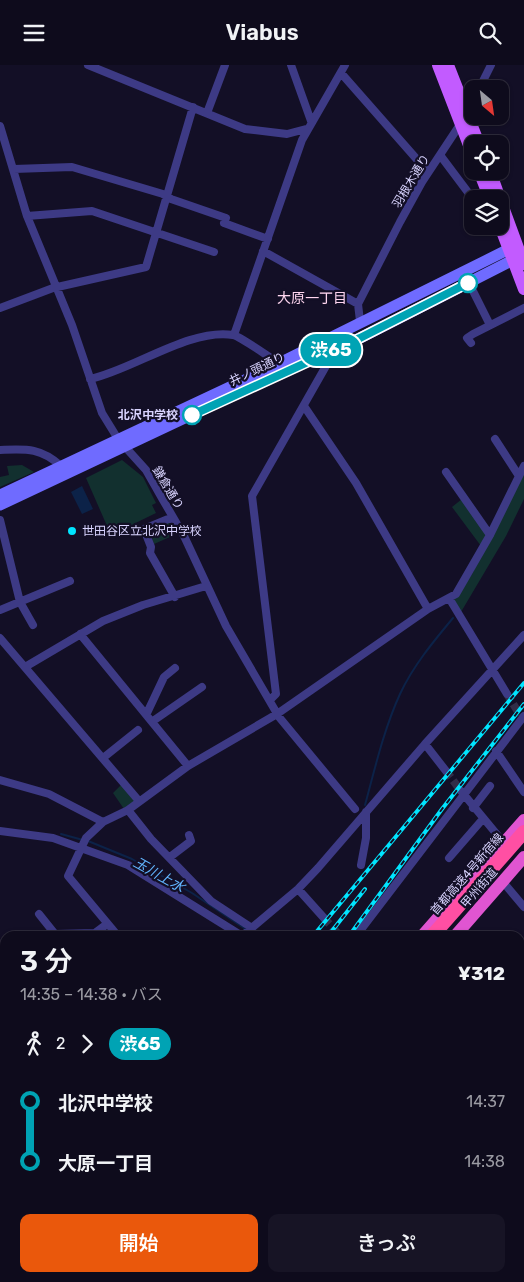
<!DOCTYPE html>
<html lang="ja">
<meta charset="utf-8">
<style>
:root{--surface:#0e0b1c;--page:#171425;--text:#f1f3f6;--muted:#9b9ba3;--line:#2e2b3b;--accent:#ea580c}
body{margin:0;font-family:Rubik,"Noto Sans JP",sans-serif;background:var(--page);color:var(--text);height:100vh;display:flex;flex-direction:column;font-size:19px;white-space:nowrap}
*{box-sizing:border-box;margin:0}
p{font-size:16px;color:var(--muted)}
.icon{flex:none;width:28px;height:28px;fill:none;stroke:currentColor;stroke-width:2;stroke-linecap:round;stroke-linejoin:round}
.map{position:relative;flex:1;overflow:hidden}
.panel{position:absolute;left:0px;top:866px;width:525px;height:351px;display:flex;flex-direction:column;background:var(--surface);border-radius:15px 15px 0 0;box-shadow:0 1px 4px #0004,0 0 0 1px var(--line)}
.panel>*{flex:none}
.badge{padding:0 10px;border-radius:16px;font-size:18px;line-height:32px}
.needle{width:32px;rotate:151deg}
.tools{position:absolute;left:464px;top:15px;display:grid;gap:10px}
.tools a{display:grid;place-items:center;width:45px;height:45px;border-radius:10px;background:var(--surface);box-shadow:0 1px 4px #0004,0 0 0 1px var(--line);font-size:25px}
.map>.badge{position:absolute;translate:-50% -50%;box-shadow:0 0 0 2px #fff}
.legs{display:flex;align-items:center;gap:8px;height:55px;padding:0 20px;font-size:16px}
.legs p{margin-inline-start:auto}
.head{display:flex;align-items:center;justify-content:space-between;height:85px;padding:0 20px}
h1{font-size:28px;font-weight:600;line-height:38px}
.cta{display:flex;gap:10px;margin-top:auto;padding:10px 20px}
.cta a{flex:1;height:58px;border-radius:10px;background:var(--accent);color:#fff;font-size:20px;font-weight:600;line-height:58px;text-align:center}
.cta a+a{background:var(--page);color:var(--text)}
ul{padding:0 20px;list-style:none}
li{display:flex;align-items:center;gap:18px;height:60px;font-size:19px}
li i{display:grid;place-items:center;width:8px;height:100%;margin:0 6px;background:currentColor}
li i::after{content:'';width:12px;height:12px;margin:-6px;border:4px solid;border-radius:50%;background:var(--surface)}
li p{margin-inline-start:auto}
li:first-child i{background:linear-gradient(#0000 50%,currentColor 0)}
li:last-child i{background:linear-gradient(currentColor 50%,#0000 0)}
header{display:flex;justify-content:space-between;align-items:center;height:65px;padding:0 20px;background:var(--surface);font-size:22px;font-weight:600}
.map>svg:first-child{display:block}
</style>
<header><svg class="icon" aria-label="menu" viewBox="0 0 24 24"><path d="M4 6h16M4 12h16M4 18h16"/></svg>Viabus<svg class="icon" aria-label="search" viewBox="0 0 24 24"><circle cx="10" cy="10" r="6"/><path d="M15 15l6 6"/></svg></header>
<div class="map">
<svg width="524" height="1217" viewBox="0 0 524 1217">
<rect width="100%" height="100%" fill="#130f26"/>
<!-- green -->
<path fill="#12302f" d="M122,395l21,17 13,26 -4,2 4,8 -45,22 -25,-57z
M22,400l12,7 -34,15v-10l9,-2 -2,-9z
M524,406v28l-18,37 -45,76 -8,-11 19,-27z
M462,434l26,35 -7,12 -29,-39z
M172,456l7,12 -25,11 -5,-14z
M122,719l13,17 -11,8 -11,-16z
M520,1187l4,1v29h-21l2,-4 15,-1z
M0,1200l5,6v6l6,1 3,4h-14z
M245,1212l28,1 6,4h-40z"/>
<!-- water -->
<path fill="#0c2248" d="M82,421l11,23 -11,5 -11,-22z"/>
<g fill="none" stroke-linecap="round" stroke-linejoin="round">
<!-- stream -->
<path stroke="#0c2248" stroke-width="2" d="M365,740c10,-37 19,-76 35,-111 13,-28 33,-52 53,-76
M61,769l22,6
M88,776l44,18 60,34 55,37"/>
<!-- minor-tunnel -->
<path stroke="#312d47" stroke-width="8" stroke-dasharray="8 4" stroke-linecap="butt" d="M507,629l13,21
M446,706l15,20
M324,853l16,18"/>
<!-- minor -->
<path stroke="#3d3a85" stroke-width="8" d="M88,0l157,64 42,5 19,-5
M291,0l20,56
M341,8l87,99
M479,24l12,-24
M207,48l18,-48
M0,61l27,90 45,109 30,88 16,26 28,31 17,30 21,36 42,90 53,91 76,92
M440,90l33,44
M14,104l58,-2 91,27 8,5 55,19 -2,5 44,16
M27,151l65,-5 122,41
M263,186l95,53
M469,218l21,42
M0,243l53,-20 93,-21 47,-160
M360,256l-2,-17 42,-82 22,-40 39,-59
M234,270l68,-195 43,-75
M471,278l-4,-5 6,-4 51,-26
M90,314c43,-9 99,-51 143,-44 7,1 37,23 46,28
M304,341l52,77 72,126
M495,374l24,37
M0,385c25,-1 40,-3 61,16
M446,407l44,63
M173,452l-29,12 7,18 -1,6 25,44
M0,455l20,82 13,23
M449,533l58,96
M0,545l70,-29
M80,569l108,132
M0,573l139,163
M25,602l78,-46 40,-16 63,-19
M270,635l6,-6 -24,-198 74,-130 -5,-11
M147,648l17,-36 11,-9
M153,656l49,-34
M425,679l21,27
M496,686l28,41
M103,693l35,-28
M0,715l49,14 54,28
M461,726l43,52
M473,743l17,-22
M128,745l23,29 60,62 41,27
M0,766l53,7 75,27 114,71
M170,792l21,-16 -2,-6
M449,793l33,-38
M361,800l5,-27v-26
M503,817l21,25
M298,824l26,29
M39,849l16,20
M52,871l3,-2 40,-1 12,-9
M118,871l-50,-60 18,-38 17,-16 25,-12 60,-44 89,-52 151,-105 28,-15 34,-59 34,-69
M242,871l56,-47 20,-21 107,-124 99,-109
M356,871l168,-220
M520,911l4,-4
M520,949l4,3
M520,983l4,-6
M0,999l5,5
M0,1021l5,-5
M0,1104l5,-5
M520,1146l4,1
M200,1212l4,5
M316,1212l1,5
M405,1212l4,5
M39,1217l4,-5"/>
<!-- secondary -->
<path stroke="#6f6bff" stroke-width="11" d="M0,430l249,-117 246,-122 14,-7h9
M0,440l280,-132 80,-35 153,-78 3,-7
M520,1094l4,-5
M0,1131l5,6
M68,1212l3,5
M426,1217l4,-5"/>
<!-- primary -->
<path stroke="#c25bff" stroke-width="12" d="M438,0l34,88
M448,0l31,79
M479,106l11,28
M490,106l10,28
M500,134l24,65
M500,161l24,63"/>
<!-- trunk -->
<path stroke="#e055d1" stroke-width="12" d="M422,871l102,-116
M455,871l69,-79
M114,1217l4,-5
M151,1217l4,-5"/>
<!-- motorway -->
<path stroke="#ff4fa3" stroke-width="14" d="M432,871l92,-104
M138,1217l4,-5"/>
<!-- rail casing -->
<g stroke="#00e5ff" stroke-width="4">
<path id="rail" d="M313,871l211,-253
M328,871l37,-47
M349,871l93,-127 82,-105
M47,1217l4,-5
M63,1217l4,-5"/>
</g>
<!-- rail -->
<use href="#rail" stroke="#130f26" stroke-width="2" stroke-dasharray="5.5" stroke-linecap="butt"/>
</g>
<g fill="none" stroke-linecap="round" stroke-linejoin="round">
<!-- line-1 casing -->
<g stroke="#fff" stroke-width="11">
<path id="line-1" d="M192,350l168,-77 108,-55"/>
</g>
<!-- line-1 -->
<use href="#line-1" stroke="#00a3b4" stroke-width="8"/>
</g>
<!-- markers -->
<g fill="#fff" stroke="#00a3b4" stroke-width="2.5">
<circle cx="468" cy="218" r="9"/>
<circle cx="192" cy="350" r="9"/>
</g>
<circle fill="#00e5ff" stroke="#130f26" stroke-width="2" cx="72" cy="466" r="5"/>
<g text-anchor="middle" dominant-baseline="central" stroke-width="4.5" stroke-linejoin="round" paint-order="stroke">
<!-- street labels -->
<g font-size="12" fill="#d9d4ff" stroke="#130f26">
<text transform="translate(411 116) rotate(-59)">羽根木通り</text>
<text transform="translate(257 304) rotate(-26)">井ノ頭通り</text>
<text transform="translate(168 423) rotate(59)">鎌倉通り</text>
<text transform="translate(467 809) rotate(-49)">首都高速4号新宿線</text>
<text transform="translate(479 823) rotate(-49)">甲州街道</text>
</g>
<!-- stop labels -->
<g font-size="12" font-weight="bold" fill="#d9d4ff" stroke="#130f26" text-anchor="end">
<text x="178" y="350">北沢中学校</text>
</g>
<!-- poi labels -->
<g font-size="12" fill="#d9d4ff" stroke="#130f26" text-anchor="start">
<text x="82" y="466">世田谷区立北沢中学校</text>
</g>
<!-- neighbourhood labels -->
<g font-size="14" fill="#ffd6f0" stroke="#130f26">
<text x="312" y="233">大原一丁目</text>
</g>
<!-- water labels -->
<g font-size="14" font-style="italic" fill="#62b6ff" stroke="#130f26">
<text transform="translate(159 810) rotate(29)">玉川上水</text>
</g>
</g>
</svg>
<div class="tools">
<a><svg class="needle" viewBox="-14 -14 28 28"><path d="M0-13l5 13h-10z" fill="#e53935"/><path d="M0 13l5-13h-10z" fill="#9b9ba3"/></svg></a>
<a><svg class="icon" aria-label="locate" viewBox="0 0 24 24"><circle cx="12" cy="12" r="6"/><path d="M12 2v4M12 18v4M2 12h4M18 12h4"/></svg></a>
<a><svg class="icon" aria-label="layers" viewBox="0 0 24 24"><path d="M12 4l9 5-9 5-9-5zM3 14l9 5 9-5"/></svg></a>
</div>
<b class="badge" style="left:331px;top:285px;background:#00a3b4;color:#fff">渋65</b>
<section class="panel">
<div class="head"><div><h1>3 分</h1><p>14:35 – 14:38 · バス</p></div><b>¥312</b></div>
<div class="legs"><svg class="icon" aria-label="walk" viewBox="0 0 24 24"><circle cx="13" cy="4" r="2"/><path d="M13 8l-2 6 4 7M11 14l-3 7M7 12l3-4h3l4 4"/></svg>2<svg class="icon" aria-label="forward" viewBox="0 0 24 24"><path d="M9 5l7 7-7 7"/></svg><b class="badge" style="background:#00a3b4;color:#fff">渋65</b></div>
<ul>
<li><i style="color:#00a3b4"></i><b>北沢中学校</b><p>14:37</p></li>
<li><i style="color:#00a3b4"></i><b>大原一丁目</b><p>14:38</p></li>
</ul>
<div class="cta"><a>開始</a><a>きっぷ</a></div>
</section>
</div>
